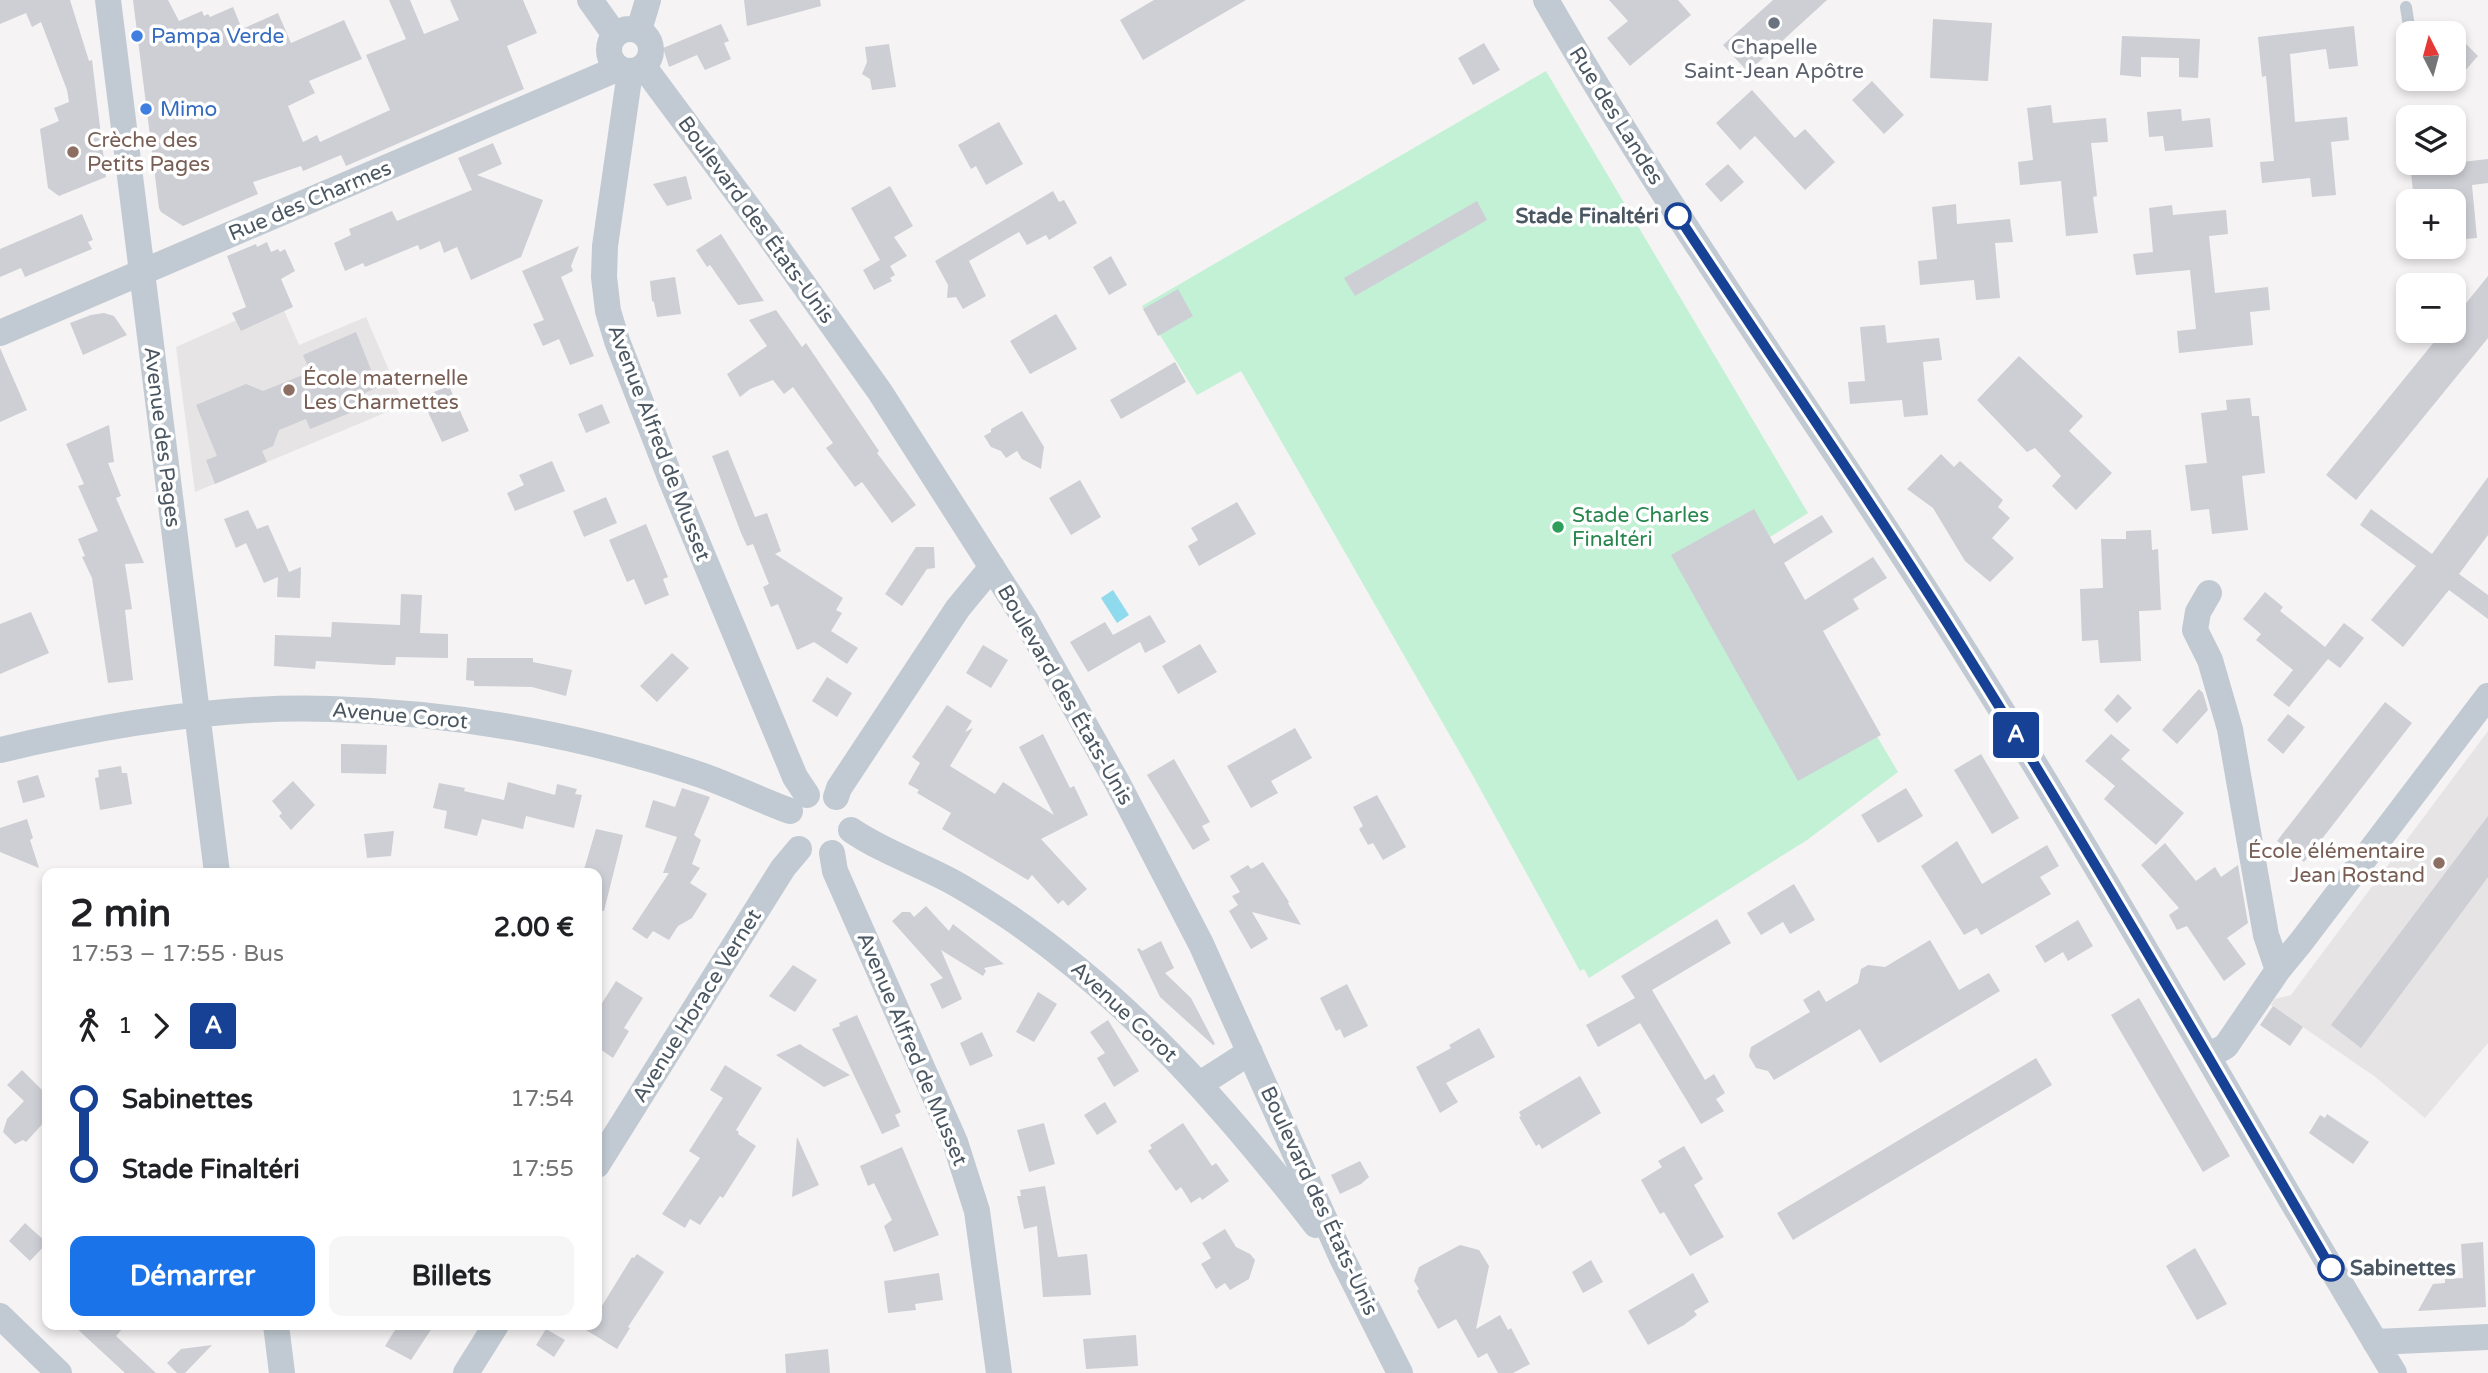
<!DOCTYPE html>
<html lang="fr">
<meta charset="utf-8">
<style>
:root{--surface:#fff;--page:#f6f6f6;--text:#202124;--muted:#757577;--accent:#1a73e8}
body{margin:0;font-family:"Varela Round",sans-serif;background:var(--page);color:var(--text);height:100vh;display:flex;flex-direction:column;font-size:26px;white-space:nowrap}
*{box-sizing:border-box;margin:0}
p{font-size:23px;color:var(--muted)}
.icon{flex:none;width:38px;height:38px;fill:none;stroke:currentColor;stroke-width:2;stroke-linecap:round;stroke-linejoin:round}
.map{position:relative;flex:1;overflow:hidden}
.sheet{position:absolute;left:42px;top:868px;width:560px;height:462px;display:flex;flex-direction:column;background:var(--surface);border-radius:14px;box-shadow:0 4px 10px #0003}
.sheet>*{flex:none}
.badge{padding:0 14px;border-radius:5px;font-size:24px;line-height:46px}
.needle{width:46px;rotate:354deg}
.controls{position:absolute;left:2396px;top:21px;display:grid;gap:14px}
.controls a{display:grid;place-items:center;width:70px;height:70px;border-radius:14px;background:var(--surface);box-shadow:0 4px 10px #0003;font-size:35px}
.map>.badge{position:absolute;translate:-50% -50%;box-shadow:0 0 0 4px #fff}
.legs{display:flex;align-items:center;gap:10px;height:77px;padding:0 28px;font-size:23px}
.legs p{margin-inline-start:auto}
.head{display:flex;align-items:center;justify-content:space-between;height:119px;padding:0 28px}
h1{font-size:38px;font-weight:700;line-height:52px}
.action{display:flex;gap:14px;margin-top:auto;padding:14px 28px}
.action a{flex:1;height:80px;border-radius:14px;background:var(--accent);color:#fff;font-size:28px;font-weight:700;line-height:80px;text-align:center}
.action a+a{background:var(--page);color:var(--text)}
ul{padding:0 28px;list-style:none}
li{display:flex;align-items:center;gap:24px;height:70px;font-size:26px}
li i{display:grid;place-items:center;width:10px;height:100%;margin:0 9px;background:currentColor}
li i::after{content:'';width:18px;height:18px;margin:-9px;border:5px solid;border-radius:50%;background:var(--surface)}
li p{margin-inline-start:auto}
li:first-child i{background:linear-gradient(#0000 50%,currentColor 0)}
li:last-child i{background:linear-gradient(currentColor 50%,#0000 0)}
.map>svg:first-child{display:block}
</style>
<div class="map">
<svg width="2488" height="1373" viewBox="0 0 2488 1373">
<rect width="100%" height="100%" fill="#f5f3f3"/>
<!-- education -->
<path fill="#e6e4e5" d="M280,301l19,44 67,-28 38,88 -209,87 -19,-145z
M2488,731v312l-63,75 -51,-42 -103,-71 4,-6 16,-4z"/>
<!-- green -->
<path fill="#c3f1d5" d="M1546,71l262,442 -46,29 136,230 -91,68 -218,138 -5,-9 -4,2 -108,-197 -231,-403 -44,24 -55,-89z"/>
<!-- water -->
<path fill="#90daee" d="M1113,590l16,25 -12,8 -16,-25z"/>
<!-- building -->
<path fill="#cdcfd5" d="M0,0h70l19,61 3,-1 14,117 -47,19 -11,-8 -8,-59 19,-8 -5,-13 15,-6 -2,-12 -26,-68 -9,5 -6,-14 -26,11z
M133,0h35l11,21 23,-10 2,5 4,-2 2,3 23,-10 9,22 36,-16 13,30 53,-23 18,39 -53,22 6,12 -27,13 15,36 14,-7 3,7 70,-32 -24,-55 40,-16 -17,-39h21l14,34 35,-14 -9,-20h73l14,33 -30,13 17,43 -178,77 -5,-11 -38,16 -2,-5 -48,16 5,12 -75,32 -22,-14 -2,-4z
M744,0h76l1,6 -74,20z
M1154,0h92l-103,60 -23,-40z
M1609,0h69l13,15 -61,51 -23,-28 21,-17z
M1773,0h54l-79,72 -25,-27z
M1933,19l59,4 -4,58 -58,-3z
M721,24l8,17 -5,2 7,16 -26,11 -8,-15 -28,12 -6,-19z
M2354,26l4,40 -29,3 -3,-20 -36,5 5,68 52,-5 2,23 -18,2 5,53 -24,2 -2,-19 -48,5 -2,-21 14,-1 -8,-85 -4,1 -4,-40z
M2454,32l24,24 -24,27z
M2122,36l78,3 -2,39 -19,-1v-19l-38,-1v20l-21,-2z
M1484,43l16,27 -27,15 -15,-27z
M889,44l7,43 -24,3 -2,-11 -8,-5 5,-12 -2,-15z
M1872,81l32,34 -20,19 -32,-34z
M1752,90l43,48 10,-9 30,33 -30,28 -50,-54 -15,14 -24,-27z
M2051,105l2,18 53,-5 2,24 -17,1 6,53 -4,1 5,36 -32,3 -5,-55 -41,4 -2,-23 15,-2 -6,-52z
M2181,109l1,12 28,-3 3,29 -48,4 -2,-15 -14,1 -2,-25z
M999,122l24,42 -37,21 -10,-19 -5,3 -13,-24z
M493,143l9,21 -25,11 66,25 -22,57 -50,23 -14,-33 -13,6 -4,-12 -20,9 -2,-5 -53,22 -2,-4 -18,8 -11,-28 17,-8 -2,-6 43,-18 5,10 75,-31 -14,-32z
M2488,159v24l-16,2 5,53 -23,2v-39h-40l-4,-38h44z
M1728,164l16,18 -23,20 -16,-18z
M686,176l6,23 -25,7 -14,-22z
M890,186l23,40 -19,11 13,19 -17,10 5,9 -5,3 2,3 -18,9 -11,-20 17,-10 -29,-52z
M1053,191l6,11 5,-2 13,23 -28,17 -3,-5 -19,10 -8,-13 -50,29 17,35 -23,13 -7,-12 -9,1 1,-13 -13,-24z
M1477,201l10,19 -132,76 -11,-18z
M1956,204l1,20 53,-5 3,23 -18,1 5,55 -24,2 -2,-20 -54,5 -2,-24 19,-2 -5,-52z
M2172,205l1,10 53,-5 2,24 -19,2 6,57 53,-6 2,23 -20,2 3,33 -74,8 -2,-22 19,-2 -6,-59 -54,5 -3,-21 20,-2 -4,-44z
M82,214l11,26 -5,2 4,7 -67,28 -4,-9 -21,9v-28z
M721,234l43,67 -26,4 -28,-40 -3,2 -11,-17z
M267,242l4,10 7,-3 2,3 5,-3 10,22 -14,8 12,28 -52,24 -9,-18 14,-6 -19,-51 29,-12 1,3z
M579,246l-8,20 2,5 -12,6 33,79 -24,9 -11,-26 -16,7 -10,-22 11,-4 -22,-49z
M1111,256l16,29 -18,10 -16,-28z
M2488,276v62l-132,162 -30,-25 117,-144h11v-13z
M675,277l6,37 -24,3 -3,-15 -2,-1 -2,-20z
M1178,289l15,27 -35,20 -15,-27z
M776,310l26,37 4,-4 73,108 -2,2 39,52 -24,18 -30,-41 -7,5 -29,-39 7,-5 -40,-56 -9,7 -11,-14 -23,9 -10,8 -13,-23 40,-28 -18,-26z
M104,313l10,3 13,19 -44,20 -13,-32 21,-8z
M1056,314l21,35 -47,25 -20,-33z
M1885,325l2,18 52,-5 3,22 -19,2 5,53 -24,2 -2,-17 -52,4 -2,-22 17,-1 -5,-54z
M356,332l22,55 -13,6 -5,16 -50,20 -4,-10 -27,11 -6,16 -11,5 5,11 -52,22 -9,-24 11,-4 -21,-51 50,-21 17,7 47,-19 -7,-17z
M0,348l27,62 -27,12z
M2019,356l64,60 -14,15 43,42 -36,37 -24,-24 9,-10 -26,-28 -8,4 -50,-52z
M1175,362l11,20 -65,37 -11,-19z
M449,386l20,45 -27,11 -21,-45z
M2250,398l2,18h7l6,57 -23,3 6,54 -36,4 -3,-25 -18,2 -6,-46 22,-2 -6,-50 26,-3 -1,-10z
M602,404l8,19 -24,10 -8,-19z
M1022,411l22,36 -3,22 -19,-10 -5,-8 -11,7 -5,-7 -10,-4 -7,-11 7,-4v-3z
M109,425l5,37 -6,1 13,33 -5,2 28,65 -19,1 7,45 -7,1 8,70 -25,3 -16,-105 -10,-21 3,-1 -7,-17 20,-8 -20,-45 6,-2 -18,-40z
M728,450l27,67 12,-4 14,38 -6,3 68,44 -7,12 6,3 -11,18 27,17 -11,16 -33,-22 -17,8 -19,-46 -7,3 -8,-20 6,-3 -16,-40 -6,2 -6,-13 -29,-77z
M1941,454l13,13 6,-6 43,39 -5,7 12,11 -18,20 22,20 -24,24 -25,-21 -32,-53 -26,-19z
M552,461l13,30 -50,20 -8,-18 17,-8 -5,-10z
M2488,477v58l-29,39 29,21v24l-39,-29 -46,57 -32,-27 45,-54 -56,-41 11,-16 61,45z
M1080,480l21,37 -30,18 -22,-37z
M606,497l11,26 -33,14 -11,-26z
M1237,502l19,32 -57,32 -11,-20 10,-6 -7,-12z
M1754,509l20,35 48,-29 11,17 -49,31 21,37 68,-43 14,21 -34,21 6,10 -36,22 58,104 -83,46 -127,-226z
M248,510l9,19 11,-4 21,47 12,-5 -1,31 -23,-1 1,-20 -14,6 -18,-40 -10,5 -12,-29z
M646,524l22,53 -5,2 6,16 -24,10 -11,-26 -7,3 -18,-42z
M2151,530l1,20 6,-1 3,61 -22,1 2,50 -41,2 -2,-23 -16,1 -2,-52 23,-1 -2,-49h25v-8z
M916,547h18l1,21 -8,1 -25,37 -17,-12z
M2265,592l18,15 -3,4 45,36 19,-24 20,15 -24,30 -12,-9 -39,48 -16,-12 20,-25 -37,-30 5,-6 -18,-15z
M401,594l21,1 -2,38 28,1v24l-52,-1 -1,8h-11l-68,-4 -1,8 -41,-3 1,-31 56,2 1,-15 68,3z
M31,612l18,41 -49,21v-50z
M1150,615l16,27 -21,11 -5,-11 -52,30 -18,-30 35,-20 8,13z
M1200,644l17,28 -39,22 -16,-28z
M983,645l25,15 -17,28 -25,-15z
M672,653l17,15 -32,34 -17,-16z
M467,658h66v4l39,8 -6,26 -34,-9 -58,-1v-5l-8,-1z
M827,677l25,16 -15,24 -25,-16z
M2199,689l4,4 5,17 -31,34 -15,-14z
M2118,694l14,14 -15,15 -13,-13z
M2385,702l27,21 -108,139 -27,-21z
M947,705l25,16 -7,11 8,-4 -23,38 45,28 8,-12 51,33 -35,-68 24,-13 27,54 4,-2 14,29 -47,24 46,50 -19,17 -5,-6 -5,4 -26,-29 -4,5 -86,-51 9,-16 -34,-20 2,-3 -11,-6 12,-21 -8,-6z
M2288,714l17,13 -22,27 -16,-14z
M1295,728l17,30 -41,23 7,12 -27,15 -24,-42z
M2111,734l19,16 -9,9 63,54 -28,32 -52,-46 11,-13 -30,-25z
M341,744l46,1 -1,29 -45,-1z
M1981,754l38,64 -27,16 -38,-64z
M1174,759l36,63 -8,4 8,14 -17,10 -46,-75z
M121,766l1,7h5l5,31 -32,6 -5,-32 4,-1 -1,-7z
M38,775l7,22 -22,6 -6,-22z
M293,781l22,24 -24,25 -12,-14 3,-3 -10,-12z
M508,782l47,13 2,-11 20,5 -2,5 7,1 -8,33 -48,-12 -3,13 -41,-10 -5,17 -33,-8 3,-17 -14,-3 6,-25 26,5 -1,3 40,9z
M682,788l28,9 -16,38 7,5 -9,24 8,4 -10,15 17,11 -15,24 -14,8 -9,14 -16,-9 -6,8 -15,-10 37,-56h-6l14,-36 -32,-10 8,-27 22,7z
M1906,788l17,28 -45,27 -17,-28z
M1377,795l29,52 -23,13 -10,-17 -5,2 -9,-16 4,-3 -10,-19z
M2488,816v61l-127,171 -30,-23z
M27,819l6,19 -3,2 9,28 -39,-16v-24z
M596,829l27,6 -19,76 -7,-1v-37h-14z
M394,831l-3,25 -24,2 -3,-24z
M1957,841l25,43 65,-39 12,21 -19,11 11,17 -70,41 -4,-7 -13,7 -43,-69z
M2165,843l31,38 19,-14 6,10 17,-12 10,58 -21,15 19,26 -22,17 -37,-55 -10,4 -8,-15 10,-7 -38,-43z
M1263,862l26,40 -1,1 13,22 -49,-13 16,27 -17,10 -22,-38 9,-6 -6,-9 8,-4 -10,-16 18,-11 3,4z
M1794,884l21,36 -25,14 -7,-12 -22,13 -14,-22z
M926,906l23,25 4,-7 51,40 -20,4 2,3 -3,5 -42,-26 21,49 -20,10 -12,-25 13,-6 -51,-57 10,-9h8l4,5z
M1717,919l14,24 -79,47 53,90 9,-6 11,19 -9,6 8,12 -23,13 -61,-101 -42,24 -12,-22 49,-27 -14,-22z
M2078,920l15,26 -25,15 -5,-9 -18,11 -10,-17z
M1930,940l29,50 30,-17 11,18 -120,72 -20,-34 -86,51 -6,-9 -12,-3 -7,-12 2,-9 59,-35 -7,-12 16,-10 7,12 32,-19 3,-14 7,-4 17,2z
M1161,941l13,27 -9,5 26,25 24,46 -2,1 -53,-48 -23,-48 2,-1 3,3z
M793,965l24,15 -22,32 -26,-16z
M616,981l27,17 -19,30 5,3 -16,27 -16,-11v-36z
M1347,984l21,42 -24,12 -4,-9 -4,2 -16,-33z
M1038,992l19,12 -23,38 -18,-10z
M2139,998l91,158 -27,16 -92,-157z
M2273,1006l30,21 -13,19 -30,-21z
M857,1015l44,97 -6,3 5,11 -18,8 -50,-105 8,-3 -1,-3z
M1108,1020l31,51 -25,16 -17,-29 8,-5 -15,-21z
M1479,1028l16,29 -49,26 12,19 -18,11 -24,-46 35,-19 -2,-3z
M982,1032l11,24 -23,10 -10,-23z
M800,1044l4,3 46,28 -26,12 -48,-32z
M2036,1058l16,27 -259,155 -16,-27z
M725,1065l37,23 -26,42 3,2 -1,2 18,12 -33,52 -3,-2 -20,29 -10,-6 -5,9 -23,-14 38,-56 -11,-7 34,-53 -13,-8z
M22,1070l20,20 5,10v19l-21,23 -3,-2 -8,4 -12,-12 4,-13 17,-18 -17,-16z
M1580,1076l21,37 -59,36 -3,-5 -3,2 -17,-29 2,-1 -2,-4z
M1105,1102l12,20 -20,13 -13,-20z
M2327,1114l42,28 -16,22 -44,-31 11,-18 5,3z
M1044,1123l11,41 -26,8 -12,-42z
M1183,1123l29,43 4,-3 13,18 -27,19 -2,-3 -9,6 -10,-16 -5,4 -28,-40 4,-3 -2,-3z
M797,1137l22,48 -27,12z
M1684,1146l19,33 -9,6 30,52 -34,19 -26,-44 -4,2 -19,-34 21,-13 -4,-6z
M902,1147l37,88 -45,17 -10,-26 8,-6 -18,-37 -6,3 -8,-20z
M1360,1161l9,16 -8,7 -21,10 -9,-19z
M1045,1186l13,71 29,-3 4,41 -48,2 -6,-71 -13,3 -7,-33h4l-1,-6z
M25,1223l22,20 -17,18 -21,-20z
M1225,1229l11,18 14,7 5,6 -6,19 -19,11 -5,-7 -9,6 -15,-25 10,-6 -9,-15z
M2483,1242l3,65 -68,4 15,-27 12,-1v-4l18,-1 -2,-34z
M1460,1245l19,5 10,16 -13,63 24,-14 8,15 3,-2 19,36 -17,9h-15l-11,-20 -9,5 -22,-39 -18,10 -21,-38 2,-2 -5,-8 5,-14z
M2195,1248l32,56 -30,16 -31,-54z
M637,1254l27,18 -36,55 2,1 -13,21 -31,-19 3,-5h8v-11l35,-57 2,1z
M1591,1260l12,22 -20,11 -11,-21z
M939,1273l4,27 -28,4 1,6 -28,3 -4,-32z
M1693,1273l16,29 -15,9 3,4 -13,10 -36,20 -20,-34z
M73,1325h53l-10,11 40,37h-31z
M398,1325h36l-23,35 -26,-14z
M546,1329l19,11 -11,17 -18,-12z
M1136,1335l2,31 -52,3 -3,-30z
M212,1345l-27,28h-8l-10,-10 14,-14z
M828,1349l2,24h-44l-1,-19z"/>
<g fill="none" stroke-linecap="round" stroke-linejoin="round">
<!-- service -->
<path stroke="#c1cad2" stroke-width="12" d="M2406,7l4,26"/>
<!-- minor -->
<path stroke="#c1cad2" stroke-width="26" d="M108,0l109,873
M590,0l25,35
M1546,0c129,225 283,435 421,655 149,236 283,480 427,718
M609 50a21 21 0 1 1 42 0a21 21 0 1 1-42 0Z
M639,30l9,-30
M644,67l123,166 113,159 145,227 92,163 84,162 141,314 58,115
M630,72l-25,174 -1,31 4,34 9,30 55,141 123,295 12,18
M0,333l619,-265
M2209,593l-11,19 -3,18 15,30 20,69 36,206 12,35
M0,750c105,-25 223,-45 331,-41 122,4 245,25 361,63 34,11 65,27 98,39
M836,797l3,-9 119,-180 34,-41
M851,830c29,20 63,32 94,48 22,11 44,26 64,39 123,84 216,191 307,308
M832,853l3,18 120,271 22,69 22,162
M2209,1056l17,-10 52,-76 23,-28 187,-246
M1200,1084l50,-32
M597,1165l186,-297 16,-19
M0,1316l59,57
M276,1325l6,48
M2375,1342l113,-5
M466,1373l30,-48"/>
</g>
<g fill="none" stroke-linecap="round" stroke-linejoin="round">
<!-- line-1 casing -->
<g stroke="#fff" stroke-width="16">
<path id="line-1" d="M1678,216c97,147 198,292 291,442 125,200 243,405 362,610"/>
</g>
<!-- line-1 -->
<use href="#line-1" stroke="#164194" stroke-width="10"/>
</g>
<!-- markers -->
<circle fill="#6b7280" stroke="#fff" stroke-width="2.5" cx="1774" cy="23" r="7"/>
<g fill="#3f7fe0" stroke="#fff" stroke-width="2.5">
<circle cx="137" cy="36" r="7"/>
<circle cx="146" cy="109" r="7"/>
</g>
<g fill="#8d6e63" stroke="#fff" stroke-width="2.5">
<circle cx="73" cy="152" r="7"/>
<circle cx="289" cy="390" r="7"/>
<circle cx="2439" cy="863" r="7"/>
</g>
<g fill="#fff" stroke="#164194" stroke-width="3.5">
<circle cx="1678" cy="216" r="12"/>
<circle cx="2331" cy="1268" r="12"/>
</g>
<circle fill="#2e9e5b" stroke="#fff" stroke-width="2.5" cx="1558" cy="527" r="7"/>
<g text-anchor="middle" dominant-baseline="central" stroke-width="7" stroke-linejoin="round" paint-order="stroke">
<!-- shop labels -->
<g font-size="21" fill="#366cbe" stroke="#fff" text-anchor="start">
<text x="151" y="36">Pampa Verde</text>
<text x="160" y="109">Mimo</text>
</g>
<!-- worship labels -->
<g font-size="21" fill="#5b616d" stroke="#fff">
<text x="1774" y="47">Chapelle<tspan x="1774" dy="24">Saint-Jean Apôtre</tspan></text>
</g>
<!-- street labels -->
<g font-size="21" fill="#4a5661" stroke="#fff">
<text transform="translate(1616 116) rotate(58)">Rue des Landes</text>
<text transform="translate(310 201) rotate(-23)">Rue des Charmes</text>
<text transform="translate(756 220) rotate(54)">Boulevard des États-Unis</text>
<text transform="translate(162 437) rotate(83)">Avenue des Pages</text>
<text transform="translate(659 443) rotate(69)">Avenue Alfred de Musset</text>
<text transform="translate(1065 695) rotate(60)">Boulevard des États-Unis</text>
<text transform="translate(400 716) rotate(5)">Avenue Corot</text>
<text transform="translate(697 1006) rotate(-58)">Avenue Horace Vernet</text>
<text transform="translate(1124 1012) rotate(43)">Avenue Corot</text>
<text transform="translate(912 1049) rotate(67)">Avenue Alfred de Musset</text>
<text transform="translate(1319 1201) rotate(65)">Boulevard des États-Unis</text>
</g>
<!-- education labels -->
<g font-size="21" fill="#785e54" stroke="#fff" text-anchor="start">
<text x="87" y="140">Crèche des<tspan x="87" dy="24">Petits Pages</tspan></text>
<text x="303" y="378">École maternelle<tspan x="303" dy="24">Les Charmettes</tspan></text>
<text x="2425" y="851" text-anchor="end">École élémentaire<tspan x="2425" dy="24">Jean Rostand</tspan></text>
</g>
<!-- stop labels -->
<g font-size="21" font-weight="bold" fill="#4a5661" stroke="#fff" text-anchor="end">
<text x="1659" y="216">Stade Finaltéri</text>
<text x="2350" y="1268" text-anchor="start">Sabinettes</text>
</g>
<!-- leisure labels -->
<g font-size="21" fill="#27864d" stroke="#fff" text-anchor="start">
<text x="1572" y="515">Stade Charles<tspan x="1572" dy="24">Finaltéri</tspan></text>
</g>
</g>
</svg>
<div class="controls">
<a><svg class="needle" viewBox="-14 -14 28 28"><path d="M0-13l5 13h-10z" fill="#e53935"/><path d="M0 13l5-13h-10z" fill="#757577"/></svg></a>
<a><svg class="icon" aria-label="layers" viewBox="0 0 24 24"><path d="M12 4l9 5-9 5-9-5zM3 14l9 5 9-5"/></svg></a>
<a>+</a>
<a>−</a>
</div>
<b class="badge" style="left:2016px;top:735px;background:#164194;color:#fff">A</b>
<section class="sheet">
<div class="head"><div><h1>2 min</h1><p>17:53 – 17:55 · Bus</p></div><b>2.00 €</b></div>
<div class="legs"><svg class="icon" aria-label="walk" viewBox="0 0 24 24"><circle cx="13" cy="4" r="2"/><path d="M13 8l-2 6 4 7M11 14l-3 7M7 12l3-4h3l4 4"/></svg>1<svg class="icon" aria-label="forward" viewBox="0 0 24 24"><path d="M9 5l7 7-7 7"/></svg><b class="badge" style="background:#164194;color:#fff">A</b></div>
<ul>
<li><i style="color:#164194"></i><b>Sabinettes</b><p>17:54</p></li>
<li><i style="color:#164194"></i><b>Stade Finaltéri</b><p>17:55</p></li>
</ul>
<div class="action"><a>Démarrer</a><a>Billets</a></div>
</section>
</div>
